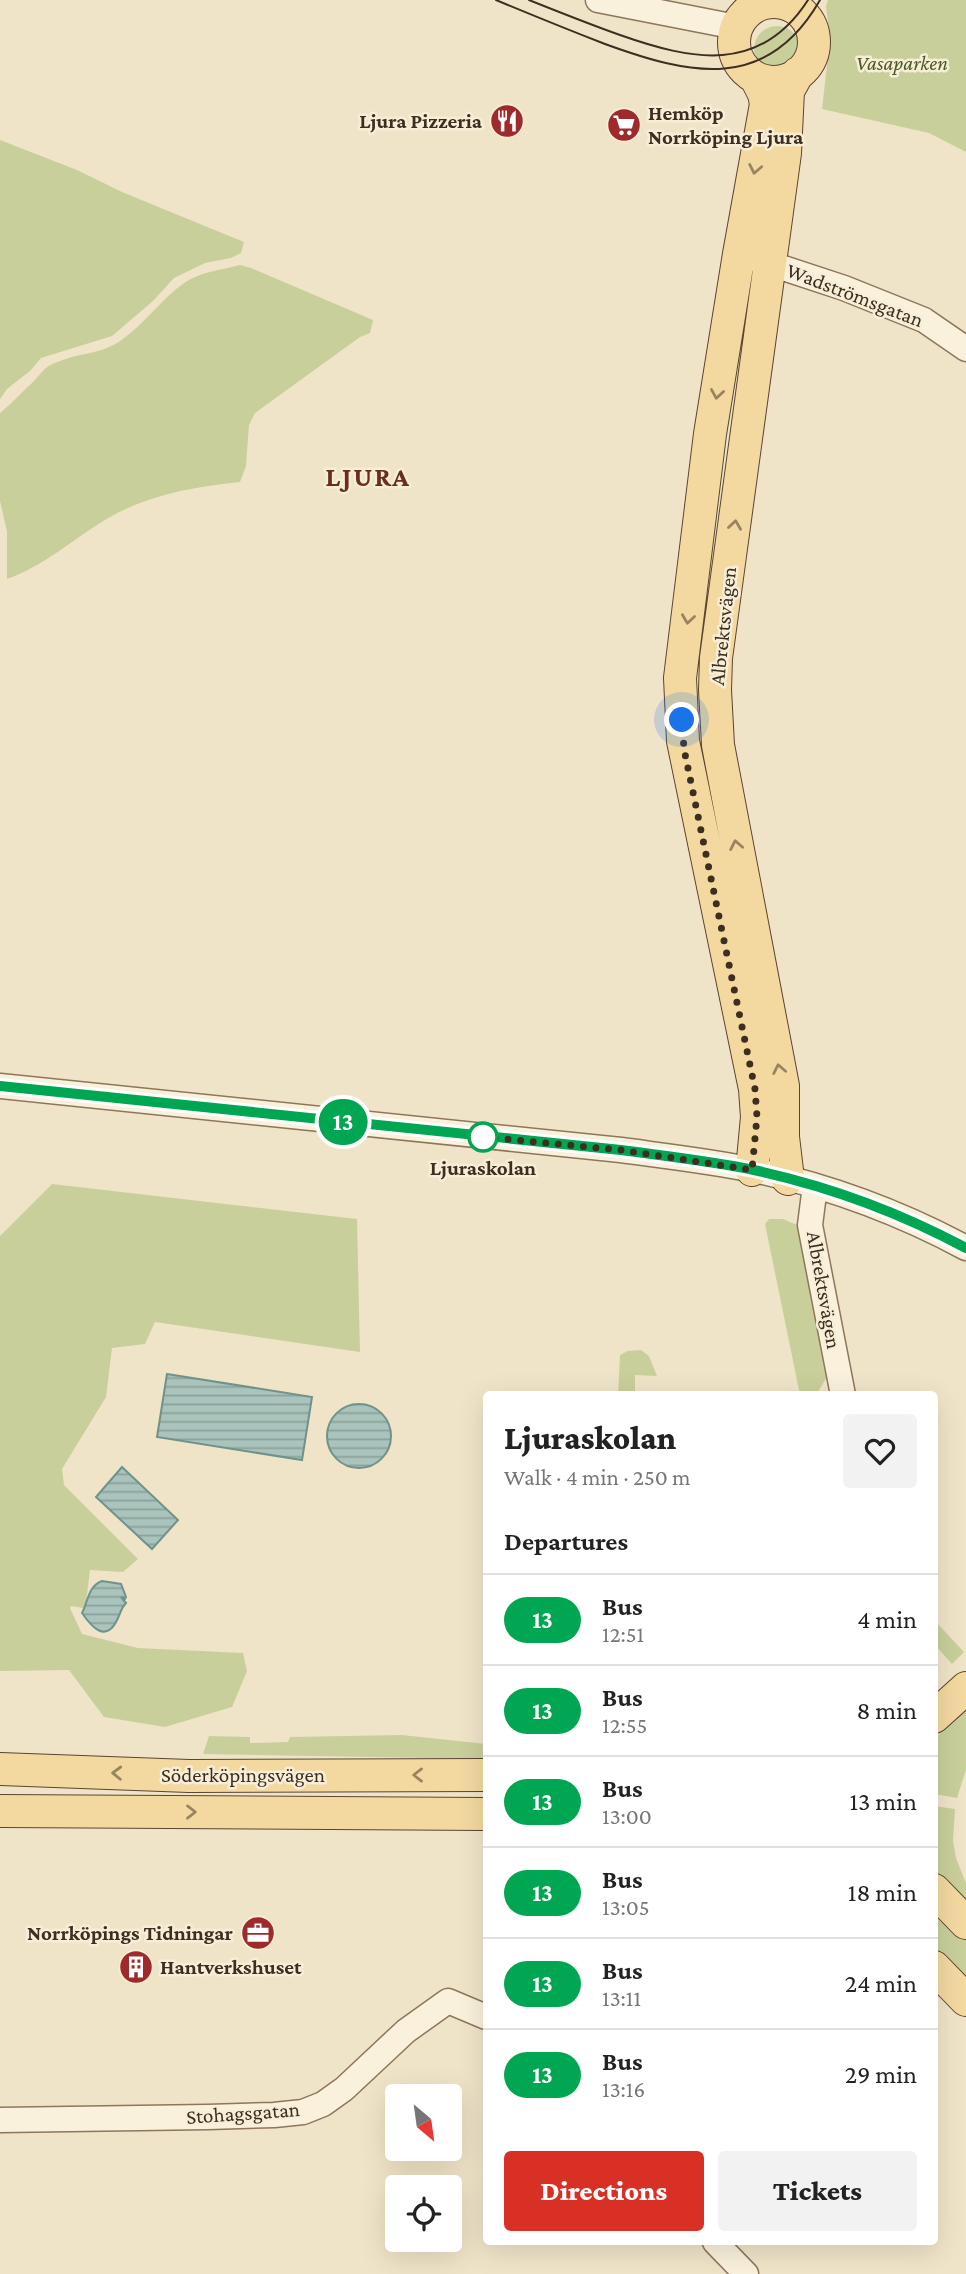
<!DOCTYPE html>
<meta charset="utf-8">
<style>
:root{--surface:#fff;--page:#f2f2f2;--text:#222;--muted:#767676;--line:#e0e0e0;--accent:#d93025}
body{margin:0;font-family:"Crimson Pro",serif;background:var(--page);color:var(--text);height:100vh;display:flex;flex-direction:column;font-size:26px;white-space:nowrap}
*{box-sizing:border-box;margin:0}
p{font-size:23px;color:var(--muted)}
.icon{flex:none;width:38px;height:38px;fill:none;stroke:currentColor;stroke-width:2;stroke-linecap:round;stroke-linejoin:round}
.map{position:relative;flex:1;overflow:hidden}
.side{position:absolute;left:483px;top:1391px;width:455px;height:854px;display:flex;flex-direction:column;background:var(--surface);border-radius:7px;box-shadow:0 7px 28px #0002}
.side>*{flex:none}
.badge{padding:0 14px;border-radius:23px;font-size:24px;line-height:46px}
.needle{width:46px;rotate:151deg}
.tools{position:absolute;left:385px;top:2084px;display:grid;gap:14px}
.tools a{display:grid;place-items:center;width:77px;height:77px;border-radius:7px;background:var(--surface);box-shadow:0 7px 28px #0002;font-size:35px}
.you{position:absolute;width:35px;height:35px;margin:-18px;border:5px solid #fff;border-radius:50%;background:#1a73e8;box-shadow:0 0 0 10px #1a73e833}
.map>.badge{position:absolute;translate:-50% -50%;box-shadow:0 0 0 4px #fff}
h2{padding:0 21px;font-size:26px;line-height:63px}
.round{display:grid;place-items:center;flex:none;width:74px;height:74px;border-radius:7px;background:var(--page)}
.headline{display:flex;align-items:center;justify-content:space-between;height:119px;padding:0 21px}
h1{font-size:33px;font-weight:800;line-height:52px}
.primary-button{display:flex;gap:14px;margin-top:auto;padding:14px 21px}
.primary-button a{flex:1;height:80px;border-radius:7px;background:var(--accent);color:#fff;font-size:28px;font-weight:800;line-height:80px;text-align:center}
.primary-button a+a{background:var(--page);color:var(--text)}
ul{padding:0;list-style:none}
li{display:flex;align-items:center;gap:21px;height:91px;padding:0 21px;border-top:2px solid var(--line)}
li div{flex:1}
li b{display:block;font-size:26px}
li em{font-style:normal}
li .badge{min-width:77px;font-weight:700;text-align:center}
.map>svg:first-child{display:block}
</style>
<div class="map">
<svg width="966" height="2274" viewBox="0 0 966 2274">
<defs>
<pattern id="water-rules" width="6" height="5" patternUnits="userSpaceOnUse" patternTransform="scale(1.75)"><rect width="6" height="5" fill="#a9c4bc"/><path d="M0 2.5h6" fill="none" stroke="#8ba098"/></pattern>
</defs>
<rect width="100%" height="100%" fill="#f0e4c8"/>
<!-- green -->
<path fill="#c9cf9b" d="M828,0h138v152l-37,-19 -107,-24 8,-70 -4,-33z
M754 49a23 23 0 1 1 46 0a23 23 0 1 1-46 0Z
M0,140l77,30 45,22 122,50 -3,11 -10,5 -26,5 -31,15 -21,23 -41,35 -71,22 -11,13 -23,18 -7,10z
M240,265l11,3 122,52 -3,13 -10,4 -105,76 -6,12 -3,41 -6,16c-47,5 -94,13 -135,38 -33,20 -61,46 -98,59v-47l-7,-31v-88c11,-9 21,-20 31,-29 12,-11 11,-17 29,-23 22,-9 39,-6 60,-20 24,-16 41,-42 64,-58 16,-11 37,-13 56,-18z
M52,1184l305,35 3,133 -205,-30 -10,22 -33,4 -6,49 -44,72 2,16 74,74 -15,13 -33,-2 -4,33 -3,5 -12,-2 -1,2 12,26 56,14 105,5 4,18 -15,36 -67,20 -61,-10 -35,-47 -69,1v-435z
M769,1219h14l14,6 30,152 -11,18h-16l-35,-171z
M641,1350l8,6 8,20 -22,-1v20h-17l2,-40 8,-4z
M935,1621l29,31 -12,12 -17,-19z
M966,1707v63l-9,28 -22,-4v-56z
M402,1735l84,9v15l-283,-5 6,-18 41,1v6l38,-1 2,-5z
M934,1806l21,3 -2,32 3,17 10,25v25l-31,-33z
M934,1905l32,33v45l-31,-32z"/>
<!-- water -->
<path fill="url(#water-rules)" stroke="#6f938a" stroke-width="2" d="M167,1374l145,23 -10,63 -145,-23z
M327 1436a32 32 0 1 1 64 0a32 32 0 1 1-64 0Z
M122,1467l56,53 -26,29 -56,-52z
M102,1581l19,3 5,13 -1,2 -4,-2 5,6c-5,5 -5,9 -8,15 -12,27 -27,8 -36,-5 6,-11 6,-27 20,-32z"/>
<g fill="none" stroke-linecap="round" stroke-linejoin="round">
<!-- minor casing -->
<g stroke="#8d765c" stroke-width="27">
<path id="minor" d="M598,0l138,27
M753,258l91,30 80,32 42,29
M0,1086l621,64c44,6 89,11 133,20 74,16 145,42 212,78
M815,1186l-5,39 33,170
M0,2120l208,-3 66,-2 29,-3 20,-8 21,-15 62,-58 42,-30 38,16
M715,2242l31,32"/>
</g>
<!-- major casing -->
<g stroke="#5b4430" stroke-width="34">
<path id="major" d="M734 42a40 40 0 1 1 80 0a40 40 0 1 1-80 0Z
M752,1170l5,-53 -2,-28 -72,-348 -3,-63 30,-244 29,-180 27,-150 -2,-10 -7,-14
M788,1179l-5,-42v-51l-65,-341 -3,-55 1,-32 69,-505 3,-62 10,-18
M934,1717l32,-29
M0,1769l189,7 297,-1
M0,1811l486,3
M934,1890l32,33
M934,1967l32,33"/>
</g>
<!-- minor -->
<use href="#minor" stroke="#faf1dc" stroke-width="24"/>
<!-- major -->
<use href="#major" stroke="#f3d9a0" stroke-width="32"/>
<!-- tram -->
<path stroke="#3d2e20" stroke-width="2" d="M496,0c36,15 73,30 109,44 85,31 162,49 215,-44
M529,0c30,12 60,24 91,35 71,25 140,40 188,-35"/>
</g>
<!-- one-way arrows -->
<defs><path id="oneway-chevron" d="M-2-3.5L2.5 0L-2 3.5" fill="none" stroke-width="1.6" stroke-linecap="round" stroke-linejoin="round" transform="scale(1.75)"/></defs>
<g stroke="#988460">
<use href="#oneway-chevron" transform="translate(755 169) rotate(101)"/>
<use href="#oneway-chevron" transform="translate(717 394) rotate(99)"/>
<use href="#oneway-chevron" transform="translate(735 525) rotate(-82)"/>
<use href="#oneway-chevron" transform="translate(688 619) rotate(98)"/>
<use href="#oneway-chevron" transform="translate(736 845) rotate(-101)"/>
<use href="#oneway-chevron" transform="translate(779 1069) rotate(-101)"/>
<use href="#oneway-chevron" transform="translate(117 1773) rotate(-178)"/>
<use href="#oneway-chevron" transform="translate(418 1775) rotate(180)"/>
<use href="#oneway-chevron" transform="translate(191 1812)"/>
</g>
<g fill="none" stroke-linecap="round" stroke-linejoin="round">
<!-- line casing -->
<g stroke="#fff" stroke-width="16">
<path id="line" d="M0,1086l621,64c44,6 89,11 133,20 74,16 145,42 212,78"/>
</g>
<!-- line -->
<use href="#line" stroke="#00a651" stroke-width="10"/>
<!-- walk -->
<path stroke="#3d2e20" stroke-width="7" stroke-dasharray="0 12.6" d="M483,1137l138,13 131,20 5,-53 -2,-28 -71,-340 -2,-29"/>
</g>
<!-- icons -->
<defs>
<g id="restaurant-disc" transform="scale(1.75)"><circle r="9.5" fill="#9e2a2b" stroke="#f7eed8"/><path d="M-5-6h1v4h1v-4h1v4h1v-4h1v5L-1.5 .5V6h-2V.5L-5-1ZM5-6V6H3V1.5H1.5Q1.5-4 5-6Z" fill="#fff"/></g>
<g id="supermarket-disc" transform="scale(1.75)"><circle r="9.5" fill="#9e2a2b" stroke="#f7eed8"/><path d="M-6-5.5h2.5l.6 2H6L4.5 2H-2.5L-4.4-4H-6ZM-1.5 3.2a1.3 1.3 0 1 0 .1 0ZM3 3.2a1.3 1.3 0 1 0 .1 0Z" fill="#fff"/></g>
<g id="office-disc" transform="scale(1.75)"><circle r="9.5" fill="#9e2a2b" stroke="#f7eed8"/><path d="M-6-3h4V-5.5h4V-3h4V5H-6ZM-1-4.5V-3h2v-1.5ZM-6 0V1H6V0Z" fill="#fff"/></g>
<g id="building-disc" transform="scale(1.75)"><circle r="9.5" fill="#9e2a2b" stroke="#f7eed8"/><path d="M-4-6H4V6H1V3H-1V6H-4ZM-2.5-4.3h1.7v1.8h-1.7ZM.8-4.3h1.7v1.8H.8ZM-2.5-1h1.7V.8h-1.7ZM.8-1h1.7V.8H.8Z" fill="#fff"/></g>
</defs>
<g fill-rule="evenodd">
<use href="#restaurant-disc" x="507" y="121"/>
<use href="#supermarket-disc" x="624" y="125"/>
<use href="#office-disc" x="258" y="1933"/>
<use href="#building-disc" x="136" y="1967"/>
</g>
<!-- markers -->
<circle fill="#fff" stroke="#00a651" stroke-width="3.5" cx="483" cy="1137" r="14"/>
<g text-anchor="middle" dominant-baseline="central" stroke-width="5" stroke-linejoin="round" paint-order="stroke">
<!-- park labels -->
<g font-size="21" font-style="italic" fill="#4d5a26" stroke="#f7eed8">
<text x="902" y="63">Vasaparken</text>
</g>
<!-- poi labels -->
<g font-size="21" font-weight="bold" fill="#3d2e20" stroke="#f7eed8" text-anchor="start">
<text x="648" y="113">Hemköp<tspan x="648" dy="24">Norrköping Ljura</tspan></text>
<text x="482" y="121" text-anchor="end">Ljura Pizzeria</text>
<text x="233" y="1933" text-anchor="end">Norrköpings Tidningar</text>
<text x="160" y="1967">Hantverkshuset</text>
</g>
<!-- street labels -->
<g font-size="21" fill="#3d2e20" stroke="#f7eed8">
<text transform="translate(855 295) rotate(21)">Wadströmsgatan</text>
<text transform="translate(723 626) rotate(-84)">Albrektsvägen</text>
<text transform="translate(824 1290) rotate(80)">Albrektsvägen</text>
<text x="243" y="1775">Söderköpingsvägen</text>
<text transform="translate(243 2113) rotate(-4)">Stohagsgatan</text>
</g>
<!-- stop labels -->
<g font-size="21" font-weight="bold" fill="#3d2e20" stroke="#f7eed8">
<text x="483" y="1168">Ljuraskolan</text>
</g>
<!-- district labels -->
<g font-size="28" font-weight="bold" letter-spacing="2" fill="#6b2e1e" stroke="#f7eed8">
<text x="368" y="476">LJURA</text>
</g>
</g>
</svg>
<div class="tools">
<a><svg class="needle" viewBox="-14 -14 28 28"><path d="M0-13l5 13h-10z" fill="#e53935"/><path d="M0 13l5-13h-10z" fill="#767676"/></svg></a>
<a><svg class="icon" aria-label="locate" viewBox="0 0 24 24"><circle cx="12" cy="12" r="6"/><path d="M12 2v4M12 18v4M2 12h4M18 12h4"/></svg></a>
</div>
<div class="you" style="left:682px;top:720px"></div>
<b class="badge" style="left:343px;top:1122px;background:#00a651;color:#fff">13</b>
<section class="side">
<div class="headline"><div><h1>Ljuraskolan</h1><p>Walk · 4 min · 250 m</p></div><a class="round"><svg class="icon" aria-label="heart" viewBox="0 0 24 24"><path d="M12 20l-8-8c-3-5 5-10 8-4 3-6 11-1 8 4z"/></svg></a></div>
<h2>Departures</h2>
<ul>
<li><span class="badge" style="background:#00a651;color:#fff">13</span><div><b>Bus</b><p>12:51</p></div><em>4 min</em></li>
<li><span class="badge" style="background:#00a651;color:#fff">13</span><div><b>Bus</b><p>12:55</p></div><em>8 min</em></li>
<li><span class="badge" style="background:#00a651;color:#fff">13</span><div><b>Bus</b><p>13:00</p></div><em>13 min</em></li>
<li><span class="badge" style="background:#00a651;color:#fff">13</span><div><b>Bus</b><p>13:05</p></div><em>18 min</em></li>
<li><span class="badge" style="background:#00a651;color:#fff">13</span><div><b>Bus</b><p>13:11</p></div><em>24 min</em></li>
<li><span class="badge" style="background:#00a651;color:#fff">13</span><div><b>Bus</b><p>13:16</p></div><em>29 min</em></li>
</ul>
<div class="primary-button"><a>Directions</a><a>Tickets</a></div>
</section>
</div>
